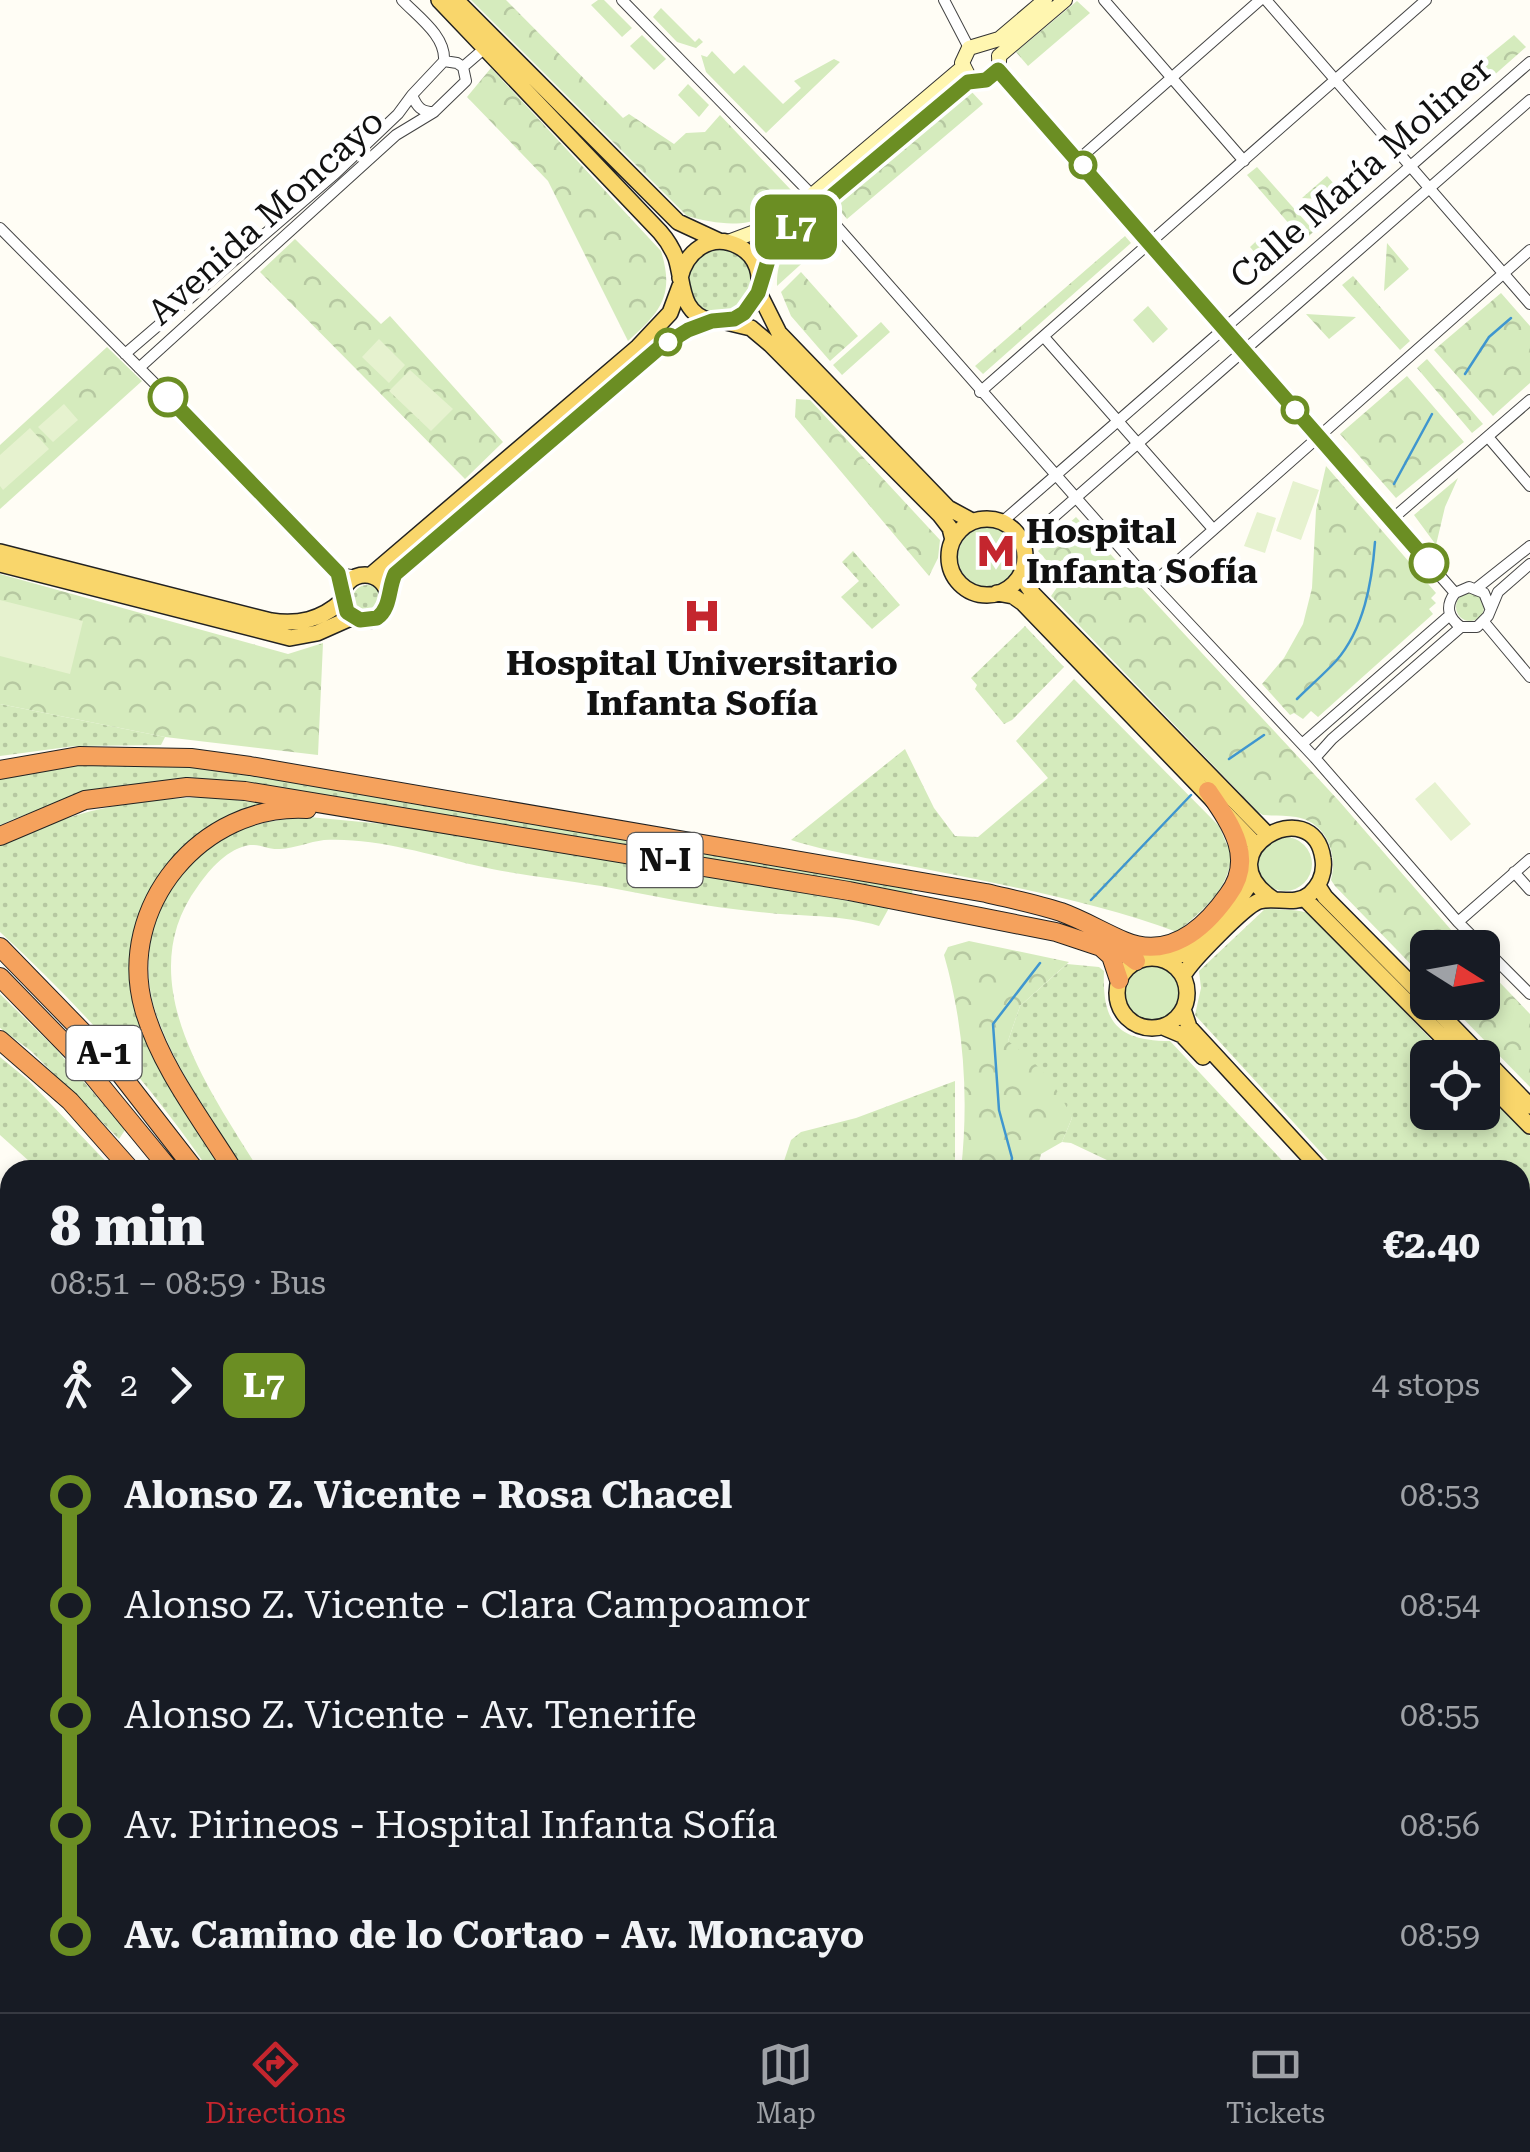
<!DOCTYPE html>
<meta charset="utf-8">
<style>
:root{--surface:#171b24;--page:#242831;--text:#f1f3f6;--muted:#9ea1a6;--line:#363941;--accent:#c4262e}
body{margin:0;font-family:"Roboto Serif",serif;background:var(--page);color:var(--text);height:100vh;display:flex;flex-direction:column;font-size:38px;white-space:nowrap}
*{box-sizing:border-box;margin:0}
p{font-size:32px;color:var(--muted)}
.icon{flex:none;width:55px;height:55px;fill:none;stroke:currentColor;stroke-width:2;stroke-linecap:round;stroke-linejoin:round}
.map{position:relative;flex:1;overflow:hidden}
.side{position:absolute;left:0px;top:1160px;width:1530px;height:852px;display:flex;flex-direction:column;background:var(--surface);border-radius:30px 30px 0 0;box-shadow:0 5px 15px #0003}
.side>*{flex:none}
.badge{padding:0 20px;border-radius:15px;font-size:35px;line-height:65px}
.needle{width:65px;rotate:101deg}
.controls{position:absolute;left:1410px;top:930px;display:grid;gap:20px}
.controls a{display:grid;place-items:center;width:90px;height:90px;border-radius:15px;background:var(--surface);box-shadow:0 5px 15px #0003;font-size:50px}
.map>.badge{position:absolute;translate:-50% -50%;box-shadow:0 0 0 5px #fff}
.legs{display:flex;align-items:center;gap:15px;height:110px;padding:0 50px;font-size:32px}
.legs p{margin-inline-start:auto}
.head{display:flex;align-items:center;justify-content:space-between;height:170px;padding:0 50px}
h1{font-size:55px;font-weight:800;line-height:75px}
ul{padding:0 50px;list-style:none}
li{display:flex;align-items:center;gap:35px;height:110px;font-size:38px}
li i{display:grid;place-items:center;width:15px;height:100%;margin:0 12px;background:currentColor}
li i::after{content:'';width:25px;height:25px;margin:-12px;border:8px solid;border-radius:50%;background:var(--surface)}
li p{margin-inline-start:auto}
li:first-child i{background:linear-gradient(#0000 50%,currentColor 0)}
li:last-child i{background:linear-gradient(currentColor 50%,#0000 0)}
.tabs{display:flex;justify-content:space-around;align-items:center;height:140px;border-top:2px solid var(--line);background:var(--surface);font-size:28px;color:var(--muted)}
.tabs a{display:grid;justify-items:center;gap:5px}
.tabs .current{color:var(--accent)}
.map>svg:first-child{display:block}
</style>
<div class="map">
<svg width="1530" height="2012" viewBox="0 0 1530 2012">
<defs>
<pattern id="grass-dots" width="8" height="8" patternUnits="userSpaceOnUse" patternTransform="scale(2.5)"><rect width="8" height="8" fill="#d5ebbd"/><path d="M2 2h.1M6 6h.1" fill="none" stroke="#b6c8a1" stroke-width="1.8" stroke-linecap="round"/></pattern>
<pattern id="forest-firs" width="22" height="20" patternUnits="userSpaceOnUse" patternTransform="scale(2.5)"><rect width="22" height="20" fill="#b9dc9c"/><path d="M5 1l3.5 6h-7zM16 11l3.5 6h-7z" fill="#9ebc85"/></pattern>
<pattern id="park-crowns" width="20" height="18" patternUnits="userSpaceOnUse" patternTransform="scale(2.5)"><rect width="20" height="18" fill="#d5ebbd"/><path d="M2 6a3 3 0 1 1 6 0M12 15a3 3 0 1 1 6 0" fill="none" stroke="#b6c8a1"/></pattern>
</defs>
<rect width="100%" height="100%" fill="#fffdf5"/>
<!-- grass -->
<path fill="url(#grass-dots)" d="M686 282a34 34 0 1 1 68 0a34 34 0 1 1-68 0Z
M853,551l47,54 -28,24 -31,-32 18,-16 -17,-19z
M353 599a14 14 0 1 1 28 0a14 14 0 1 1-28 0Z
M1456 607a14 14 0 1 1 28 0a14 14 0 1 1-28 0Z
M1025,626l39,41 -52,53 -8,4 -29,-35 2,-4 -6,-7z
M1074,679l145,147 8,19 5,1c0,41 -25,61 -55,86 -76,-28 -157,-44 -237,-60 -52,-11 -97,-16 -149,-32l114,-91 29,59 21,28 23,1 70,-59 -32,-37z
M0,704l165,33 -4,8 -86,1 -75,10z
M154,764l55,4 704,117 -1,10 -697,-114c-82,2 -139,11 -215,44v-47l76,-12z
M213,797l55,7c-22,10 -49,18 -70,31 -24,15 -39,40 -51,65 -49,99 28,188 79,270h-17c-61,-89 -130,-165 -209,-238v-86c75,-37 129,-47 213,-49z
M309,817l128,12 452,79 -10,18c-39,-12 -80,-9 -120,-14 -53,-5 -106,-16 -158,-26 -42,-7 -86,-11 -127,-21 -46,-11 -102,-28 -150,-25 -15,2 -29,8 -44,9 -11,1 -20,-5 -30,-4 -22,3 -40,24 -52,41 -69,93 10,202 61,284h-15c-31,-51 -71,-103 -89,-160 -17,-51 1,-128 46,-160 32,-23 70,-31 108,-33z
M1266,908c14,3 32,0 44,6l138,143 -20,1v54h54l1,-25 47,49v142l-10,-1v-107h-183l-142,-155 6,-27 -2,-17z
M1067,964l32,3 5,4c-2,51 13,70 66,70l121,129h-163l-57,-27 -9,-1 10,-24 -64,-77 12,-35z
M0,994l56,55 69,81 -6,9 -88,-88 -31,-23z
M0,1057l28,23 86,90h-75l-39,-35z
M955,1081v89h-174l10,-30 10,-8 55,-14z
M1520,1325l10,1v76l-10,-5z
M0,1553l10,12v138l-10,11z
M683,2002l146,1 12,9h-165z"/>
<!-- forest -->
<path fill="url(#forest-firs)" d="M441,2003v-1l68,1 -7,9h-68z"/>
<!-- park -->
<path fill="url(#park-crowns)" d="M471,0h35l117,118 6,-4 45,30 12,-11 19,-1 15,-17 71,75c-22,41 -65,37 -104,26z
M1077,1l13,12 -62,53 -12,-14z
M1514,35l12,12 -43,38 -13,-14z
M491,68l170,183c14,45 -1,61 -33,90l-80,-160 -81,-84z
M970,90l13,14 -136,115 -11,-13z
M1257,167l57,64 -10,10 -57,-66z
M1327,176l22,25 -47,-3z
M818,221l14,15 -55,50c-1,-32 15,-46 41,-65z
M1273,225l-4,44 -19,-22z
M1125,236l6,7 -148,131 -8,-8z
M295,239l86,85 9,-8 113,126 -38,37 -205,-207z
M1387,243l22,26 -25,22z
M801,272l57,64 -28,25 -39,-45 -10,-24z
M1353,276l57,65 -10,9 -58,-65z
M1501,293l29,33v57l-37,33 -59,-66z
M1306,314l50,3 -27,22z
M881,322l9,10 -48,43 -9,-10z
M107,347l35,34 -142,128v-64z
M1427,359l56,65 -11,9 -55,-65z
M1407,376l57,66 -68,56 -56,-64z
M796,399l14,1 130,140 -2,18 -9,18 -134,-159z
M1326,466l110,127 -5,5 5,5 -7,6 4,5 -115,103 -7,-6 -8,8 -9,-6 -4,2 -28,-31 22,-26 19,-34 9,-36 4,-78z
M1458,478l-13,29 -9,38 -22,-30z
M1076,517l263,284 127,146 -38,1 -1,33 -92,-95 -4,-6c7,-27 -5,-58 -35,-63 -11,-2 -22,-1 -33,-2l-5,-3 -207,-216 12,-17 -25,-28z
M0,574l288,80 35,-11 -5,112 -153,-18 -165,-33z
M969,941l100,21 -49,44 -12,35c32,25 46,39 64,77l-10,24 -21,12 -4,16h-76c8,-72 3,-146 -17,-215l4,-8z
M1483,965l47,49v73l-82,-84 34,-1z"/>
<!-- garden -->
<path fill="#d5ebbd" d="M598,0h6l28,28 -10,9 -31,-32z
M661,8l34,34 4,-4 4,4 -7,6 -19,-6 -24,-25z
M642,35l24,24 -12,11 -24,-24z
M712,51l22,23 10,-9 39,39 18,-16 -7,-7 40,-22 6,3 -74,71 -60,-61 -5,-17 6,2z
M688,84l21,21 -10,12 -21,-22z
M1148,306l20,23 -15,14 -20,-23z
M958 557a30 30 0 1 1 60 0a30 30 0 1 1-60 0Z
M1258 864a27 27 0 1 1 54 0a27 27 0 1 1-54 0Z
M1124 993a28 28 0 1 1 56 0a28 28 0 1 1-56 0Z"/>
<!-- pitch -->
<path fill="#e6f2cf" d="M379,339l26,26 -16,18 -27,-26z
M410,370l43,39 -22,22 -42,-40z
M64,404l14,16 -25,22 -15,-15z
M30,428l19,21 -46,41 -3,-4v-31z
M1293,481l26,9 -18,50 -25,-9z
M1257,512l19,6 -11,35 -21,-7z
M0,600l83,21 -13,53 -70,-18z
M1435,782l36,42 -20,17 -36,-42z"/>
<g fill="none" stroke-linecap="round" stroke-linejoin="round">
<!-- stream -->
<path stroke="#3f96cf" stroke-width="2.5" d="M1465,374l24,-37 22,-19
M1394,484l38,-70
M1297,699c13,-13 27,-25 39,-38 28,-32 36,-79 39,-119
M1229,759l35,-24
M1091,900l100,-105
M1010,1170l2,-12 -13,-48 -6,-86 47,-61
M480,2012l7,-10"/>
<!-- minor casing -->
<g stroke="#444" stroke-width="12">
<path id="minor" d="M402,0c16,17 44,36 42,61
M622,0l190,195
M944,0l25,48
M1104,0l140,161
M1266,0l264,304
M444,61l13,2 6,4 3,14 -32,31c-13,0 -17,-5 -22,-17z
M463,67l22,-19
M998,70l457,523
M1078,160l182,-160
M820,207l332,377 163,174 143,164 72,72
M0,228l200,201 138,144 5,20
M1044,337l169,192
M125,354l211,-181 62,-59 14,-19
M139,368l257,-233 38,-23
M980,392l446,-392
M1488,437l42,49
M1391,520l139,-120
M1002,522l528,-460
M1023,544l507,-444
M338,573l20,3
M1152,584l378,-334
M1477,588l53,-42
M1490,608l-6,-15 -15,-6 -14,6c-10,13 -7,25 6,34h16l11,-11 10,-24 32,-28
M1484,622l46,55
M1302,744l148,-129
M1315,758l17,-19 129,-112
M1514,872l16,18
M1458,922l72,-63
M1520,1314h10"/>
</g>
<!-- secondary casing -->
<g stroke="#333" stroke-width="16">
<path id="secondary" d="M999,56l66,-56
M967,73l-5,-10 7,-15 30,-9 46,-39
M728,242l51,-19 184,-156
M760,280l10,-26 19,-22 178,-150c17,-5 34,-2 32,-26"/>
</g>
<!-- primary casing -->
<g stroke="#222" stroke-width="18">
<path id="primary" d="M439,0l221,232c7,8 12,16 16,26 8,25 3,55 35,63 46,10 67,-55 27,-75 -28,-14 -52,6 -58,32
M456,0l222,222 41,19
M759,293l20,40 169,175 24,13
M726,322l25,6 19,16 170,171 10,13 3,12
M949 557a38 38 0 1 1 76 0a38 38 0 1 1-76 0Z
M0,552l271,69c27,4 50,-1 71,-20
M0,564l290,74 27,-5 36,-16
M1022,570l3,12 8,12 234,240
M342 598a23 23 0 1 1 46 0a23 23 0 1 1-46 0Z
M371,575l267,-228 32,-34 10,-27
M387,591l8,-17 264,-226 29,-19 24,-8
M997,593l16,3 10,7 233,242
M1318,886l7,11 103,104
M1304,898l159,160
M1117 993a35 35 0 1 1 70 0a35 35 0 1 1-70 0Z
M1166,961c26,-6 75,-59 87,-83
M1183,976c7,-14 62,-70 76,-75 18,-5 35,6 51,-7 10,-9 15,-22 13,-35 -9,-69 -121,-7 -50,40
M1429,1002l101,104
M1183,1009l6,18 132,143
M1163,1027l19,8 21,22
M1482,1077l48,49
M1520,1290l10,1
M1520,1302l10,1"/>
</g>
<!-- motorway casing -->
<g stroke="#222" stroke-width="20">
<path id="motorway" d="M0,770l79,-14 112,2 59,8 736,127c25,6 51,11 75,19 22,8 42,20 63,29 44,19 80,-12 104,-46 28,-37 2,-72 -20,-104
M0,836l85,-36 102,-13 58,4 604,100 207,41 45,15 10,9 8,24
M1110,941l26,20
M0,947l108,111 87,112
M0,977l74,76 96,117
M0,1040l70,61 61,69
M233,1170c-31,-50 -73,-104 -89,-161 -29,-102 58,-206 163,-200
M649,2002l6,10
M681,2002l6,10
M706,2002l6,10
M808,2002l9,10"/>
</g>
<!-- minor -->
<use href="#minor" stroke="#fff" stroke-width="10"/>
<!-- secondary -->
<use href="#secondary" stroke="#fff6b0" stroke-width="14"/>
<!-- primary -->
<use href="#primary" stroke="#f9d66b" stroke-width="15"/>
<!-- motorway -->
<use href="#motorway" stroke="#f5a25d" stroke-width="18"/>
</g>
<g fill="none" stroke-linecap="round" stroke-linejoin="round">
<!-- line-1 casing -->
<g stroke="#fff" stroke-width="22">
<path id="line-1" d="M168,397l170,176 9,39 13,8 17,-2c14,-10 11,-29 18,-44l264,-226 29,-18 24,-9 22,-2 10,-6 14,-20 12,-39 19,-22 179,-150 18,-2 12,-10 431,493"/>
</g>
<!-- line-1 -->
<use href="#line-1" stroke="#6b8e23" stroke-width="15"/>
</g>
<!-- icons -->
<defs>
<g id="metro-bare" transform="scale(3)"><path d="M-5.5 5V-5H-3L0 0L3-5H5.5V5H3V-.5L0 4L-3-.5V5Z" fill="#c4262e" stroke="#fff" stroke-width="2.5" paint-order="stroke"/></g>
<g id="hospital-bare" transform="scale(3)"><path d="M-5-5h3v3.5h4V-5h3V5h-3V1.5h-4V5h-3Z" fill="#c4262e" stroke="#fff" stroke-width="2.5" paint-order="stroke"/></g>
</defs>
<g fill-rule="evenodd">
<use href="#metro-bare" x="996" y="551"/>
<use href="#hospital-bare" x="702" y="616"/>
</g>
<!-- markers -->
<g fill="#fff" stroke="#6b8e23" stroke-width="5">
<circle cx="1083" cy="165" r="12"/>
<circle cx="668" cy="342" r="12"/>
<circle cx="168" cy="397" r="18"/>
<circle cx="1295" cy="410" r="12"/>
<circle cx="1429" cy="563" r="18"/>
</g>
<g text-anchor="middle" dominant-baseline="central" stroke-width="10" stroke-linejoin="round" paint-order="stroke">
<!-- shield labels -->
<g fill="#fff" stroke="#585858" stroke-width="2.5">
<rect x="627.5" y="833" width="75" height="54" rx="8"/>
<rect x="66.5" y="1026" width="75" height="54" rx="8"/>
</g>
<g font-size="32" font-weight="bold" fill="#111">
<text x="665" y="860">N-I</text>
<text x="104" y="1053">A-1</text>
</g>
<!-- street labels -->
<g font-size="35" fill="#111" stroke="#fff">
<text transform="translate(1361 173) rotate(-41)">Calle María Moliner</text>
<text transform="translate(266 217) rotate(-42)">Avenida Moncayo</text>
</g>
<!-- poi labels -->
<g font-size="35" font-weight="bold" fill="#111" stroke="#fff" text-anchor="start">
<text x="1026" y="531">Hospital<tspan x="1026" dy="40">Infanta Sofía</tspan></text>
<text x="702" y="663" text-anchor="middle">Hospital Universitario<tspan x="702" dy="40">Infanta Sofía</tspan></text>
</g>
</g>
</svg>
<div class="controls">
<a><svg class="needle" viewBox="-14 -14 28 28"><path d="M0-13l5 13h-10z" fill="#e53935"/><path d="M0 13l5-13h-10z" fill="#9ea1a6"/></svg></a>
<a><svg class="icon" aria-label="locate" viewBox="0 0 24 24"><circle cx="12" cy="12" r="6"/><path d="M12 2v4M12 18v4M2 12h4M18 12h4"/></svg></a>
</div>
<b class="badge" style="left:796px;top:227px;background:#6b8e23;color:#fff">L7</b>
<section class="side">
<div class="head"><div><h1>8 min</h1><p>08:51 – 08:59 · Bus</p></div><b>€2.40</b></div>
<div class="legs"><svg class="icon" aria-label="walk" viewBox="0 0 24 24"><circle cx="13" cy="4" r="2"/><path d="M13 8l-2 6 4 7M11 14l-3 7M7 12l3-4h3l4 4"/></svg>2<svg class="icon" aria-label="forward" viewBox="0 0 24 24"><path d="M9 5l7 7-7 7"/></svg><b class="badge" style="background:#6b8e23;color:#fff">L7</b><p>4 stops</p></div>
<ul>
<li><i style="color:#6b8e23"></i><b>Alonso Z. Vicente - Rosa Chacel</b><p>08:53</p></li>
<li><i style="color:#6b8e23"></i><span>Alonso Z. Vicente - Clara Campoamor</span><p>08:54</p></li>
<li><i style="color:#6b8e23"></i><span>Alonso Z. Vicente - Av. Tenerife</span><p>08:55</p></li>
<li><i style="color:#6b8e23"></i><span>Av. Pirineos - Hospital Infanta Sofía</span><p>08:56</p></li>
<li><i style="color:#6b8e23"></i><b>Av. Camino de lo Cortao - Av. Moncayo</b><p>08:59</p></li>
</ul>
</section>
</div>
<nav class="tabs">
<a class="current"><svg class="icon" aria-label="directions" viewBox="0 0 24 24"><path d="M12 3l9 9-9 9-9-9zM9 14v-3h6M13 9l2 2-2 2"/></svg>Directions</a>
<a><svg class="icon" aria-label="map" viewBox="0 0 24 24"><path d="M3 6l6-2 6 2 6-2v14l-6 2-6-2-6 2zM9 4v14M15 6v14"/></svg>Map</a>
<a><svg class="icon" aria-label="tickets" viewBox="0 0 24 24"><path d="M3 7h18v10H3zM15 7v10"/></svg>Tickets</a>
</nav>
